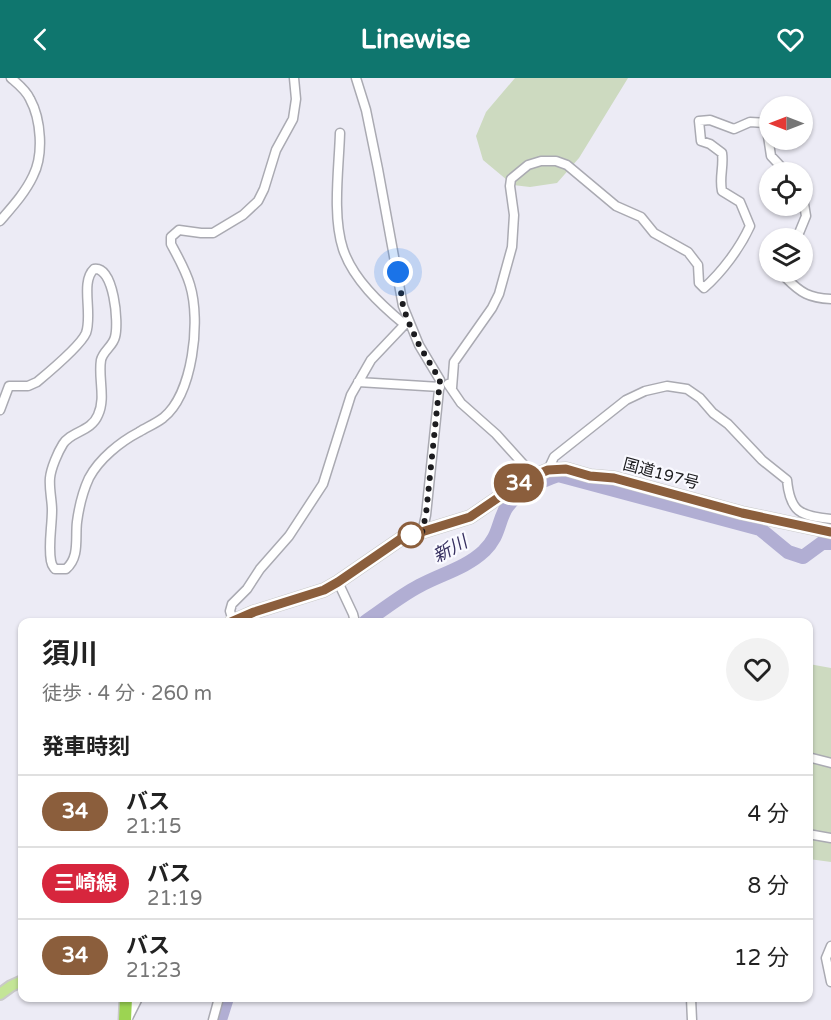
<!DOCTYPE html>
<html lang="ja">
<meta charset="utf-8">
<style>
:root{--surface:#fff;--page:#f2f2f2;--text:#222;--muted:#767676;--line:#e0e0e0;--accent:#0f766e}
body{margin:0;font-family:"Varela Round","Noto Sans JP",sans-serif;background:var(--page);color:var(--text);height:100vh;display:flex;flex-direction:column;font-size:22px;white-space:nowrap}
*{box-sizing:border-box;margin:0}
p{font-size:20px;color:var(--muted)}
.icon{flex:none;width:33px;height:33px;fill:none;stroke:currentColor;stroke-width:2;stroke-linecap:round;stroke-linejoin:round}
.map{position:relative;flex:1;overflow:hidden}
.sheet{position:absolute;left:18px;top:540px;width:795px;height:384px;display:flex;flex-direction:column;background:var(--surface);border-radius:12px;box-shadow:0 2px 4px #0004}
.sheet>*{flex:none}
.badge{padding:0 12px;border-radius:20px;font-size:21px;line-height:39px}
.needle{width:39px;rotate:270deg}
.fabs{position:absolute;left:759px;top:18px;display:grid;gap:12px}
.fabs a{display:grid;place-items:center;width:54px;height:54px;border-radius:50%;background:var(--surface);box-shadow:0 2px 4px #0004;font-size:30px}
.you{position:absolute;width:30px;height:30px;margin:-15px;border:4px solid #fff;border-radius:50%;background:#1a73e8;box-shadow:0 0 0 9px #1a73e833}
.map>.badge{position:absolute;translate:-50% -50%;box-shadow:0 0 0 3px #fff}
h2{padding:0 24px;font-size:22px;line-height:54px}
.round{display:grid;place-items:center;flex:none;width:63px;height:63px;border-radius:32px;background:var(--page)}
.summary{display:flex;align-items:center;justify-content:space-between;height:102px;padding:0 24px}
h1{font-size:28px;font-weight:700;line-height:45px}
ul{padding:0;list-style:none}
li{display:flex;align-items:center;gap:18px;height:72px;padding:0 24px;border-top:2px solid var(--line)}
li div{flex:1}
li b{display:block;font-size:22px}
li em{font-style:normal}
li .badge{min-width:66px;font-weight:700;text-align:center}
header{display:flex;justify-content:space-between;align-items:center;height:78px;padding:0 24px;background:var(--accent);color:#fff;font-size:27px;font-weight:700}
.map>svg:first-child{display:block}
</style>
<header><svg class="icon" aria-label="back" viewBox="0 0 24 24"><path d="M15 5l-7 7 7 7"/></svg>Linewise<svg class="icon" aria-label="heart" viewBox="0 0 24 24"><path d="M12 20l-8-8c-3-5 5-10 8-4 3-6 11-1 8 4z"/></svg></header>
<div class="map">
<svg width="831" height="942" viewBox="0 0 831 942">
<rect width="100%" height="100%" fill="#ecebf5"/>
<!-- green -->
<path fill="#cddac0" d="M515,0h113l-49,80 -22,25 -27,4 -17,-2 -30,-25 -7,-24 10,-24z
M809,586l22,4v194l-22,-3z"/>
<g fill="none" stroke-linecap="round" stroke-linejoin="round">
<!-- river -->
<path stroke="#b1aed3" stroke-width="14" d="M365,544c18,-12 35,-26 54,-36 22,-12 47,-18 65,-35 15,-15 13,-25 21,-41 10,-17 35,-29 53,-35l202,54 28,23 15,5 19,-14h9
M220,942l7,-22"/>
<!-- minor casing -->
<g stroke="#aaaab2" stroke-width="11">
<path id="minor" d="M356,0l10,32 12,59 25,137 16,39 21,35 -14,135 -4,18
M340,55c-1,35 -8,82 3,116 10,30 37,55 61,75
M0,143c12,-14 25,-28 33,-45 11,-21 8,-57 -3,-77 -4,-9 -12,-15 -19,-21
M797,160l9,-22 -4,-24
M787,194l-1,6c15,15 23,20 45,21
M358,304l82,5
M448,306l13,19 35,31 37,41
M452,310l2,-26 38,-54 7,-14 13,-47 2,-32 -4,-29 1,-7 17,-14 13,-4h15l11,4 49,41 25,11 13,16 34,19 10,13 1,18 5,5c18,-16 36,-40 46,-62l-10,-24 -18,-11c-3,-14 2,-24 0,-38l-12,-9 -9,-3 -2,-20 11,-1 24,9 16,-7 16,1 5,33 15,16
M0,332l9,-24h19l9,-4c12,-10 44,-37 49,-49 7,-19 -6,-51 8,-64 20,-3 25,54 21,68 -2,9 -12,14 -14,23 -3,18 5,38 -3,55 -7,17 -27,16 -35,29 -5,8 -12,24 -13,34 -1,11 2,22 2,32 0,17 -4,35 -1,51 1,5 1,4 4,8h11c14,-12 9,-31 11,-47 2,-15 6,-31 12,-44 10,-19 31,-36 50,-46 8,-5 16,-8 24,-14 30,-24 38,-97 27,-133 -4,-14 -12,-28 -19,-41v-7l8,-7 22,3h12l30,-18 15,-14 6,-12 12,-39 17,-31 3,-20 -2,-21
M548,392l6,-13 72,-57 19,-9 22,-5 20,3 13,9 13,15 15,11 34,36 25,20c3,32 13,36 44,39
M338,504l15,32 2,8
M233,543l-3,-10 2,-7 15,-15 13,-20 29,-33 34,-52 28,-89 20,-35 37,-39
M808,679l23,6
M808,756l23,4
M831,868l-5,12 5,24
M691,920l1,22
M127,942l11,-22
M213,942l6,-22"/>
</g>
<!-- major casing -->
<g stroke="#c9c9c9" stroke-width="14">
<path id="major" d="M0,916l11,-8 11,-5"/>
</g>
<!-- highway casing -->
<g stroke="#c9c9c9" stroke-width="15">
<path id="highway" d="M231,544l23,-10 70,-22 14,-8 64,-44 68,-21 54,-37 24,-10 18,-1 24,7 24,2 128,35 89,19
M125,942l1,-22"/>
</g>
<!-- minor -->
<use href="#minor" stroke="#fff" stroke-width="8"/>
<!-- major -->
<use href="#major" stroke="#c4e597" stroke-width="10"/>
<!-- highway -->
<use href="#highway" stroke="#9cd452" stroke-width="12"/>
</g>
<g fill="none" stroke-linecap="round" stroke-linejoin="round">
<!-- line casing -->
<g stroke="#fff" stroke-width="14">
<path id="line" d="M231,544l23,-10 70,-22 14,-8 64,-44 68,-21 54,-37 24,-10 18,-1 24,7 24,2 128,35 89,19"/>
</g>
<!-- line -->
<use href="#line" stroke="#8b5e3c" stroke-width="9"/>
<!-- walk -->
<path stroke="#1c1c1f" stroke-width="6" stroke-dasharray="0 10.8" d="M398,194l5,34 5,15 11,24 21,35 -14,134 -4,19 -11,2"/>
</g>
<!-- markers -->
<circle fill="#fff" stroke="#8b5e3c" stroke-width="3" cx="411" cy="457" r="12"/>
<g text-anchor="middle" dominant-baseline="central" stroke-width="4.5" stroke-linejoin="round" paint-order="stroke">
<!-- street labels -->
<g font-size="16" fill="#1c1c1f" stroke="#f9f9ff">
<text transform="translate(661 396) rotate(15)">国道197号</text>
</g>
<!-- water labels -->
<g font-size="18" font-style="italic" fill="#373060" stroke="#f9f9ff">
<text transform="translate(450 471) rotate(-28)">新川</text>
</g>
</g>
</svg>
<div class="fabs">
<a><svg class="needle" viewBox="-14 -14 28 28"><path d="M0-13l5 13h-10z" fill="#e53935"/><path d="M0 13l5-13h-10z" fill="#767676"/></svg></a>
<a><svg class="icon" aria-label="locate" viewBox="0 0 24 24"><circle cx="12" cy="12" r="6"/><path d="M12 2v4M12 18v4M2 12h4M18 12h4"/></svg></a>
<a><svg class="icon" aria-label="layers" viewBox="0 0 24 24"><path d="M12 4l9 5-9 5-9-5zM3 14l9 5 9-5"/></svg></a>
</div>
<div class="you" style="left:398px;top:194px"></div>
<b class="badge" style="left:519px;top:405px;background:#8b5e3c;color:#fff">34</b>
<section class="sheet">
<div class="summary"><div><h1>須川</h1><p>徒歩 · 4 分 · 260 m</p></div><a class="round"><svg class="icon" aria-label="heart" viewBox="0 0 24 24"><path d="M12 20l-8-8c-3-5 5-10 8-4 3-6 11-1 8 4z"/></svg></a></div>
<h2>発車時刻</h2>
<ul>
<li><span class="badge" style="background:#8b5e3c;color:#fff">34</span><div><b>バス</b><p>21:15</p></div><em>4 分</em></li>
<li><span class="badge" style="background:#d7263d;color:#fff">三崎線</span><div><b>バス</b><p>21:19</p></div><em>8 分</em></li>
<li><span class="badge" style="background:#8b5e3c;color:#fff">34</span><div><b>バス</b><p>21:23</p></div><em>12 分</em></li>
</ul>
</section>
</div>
